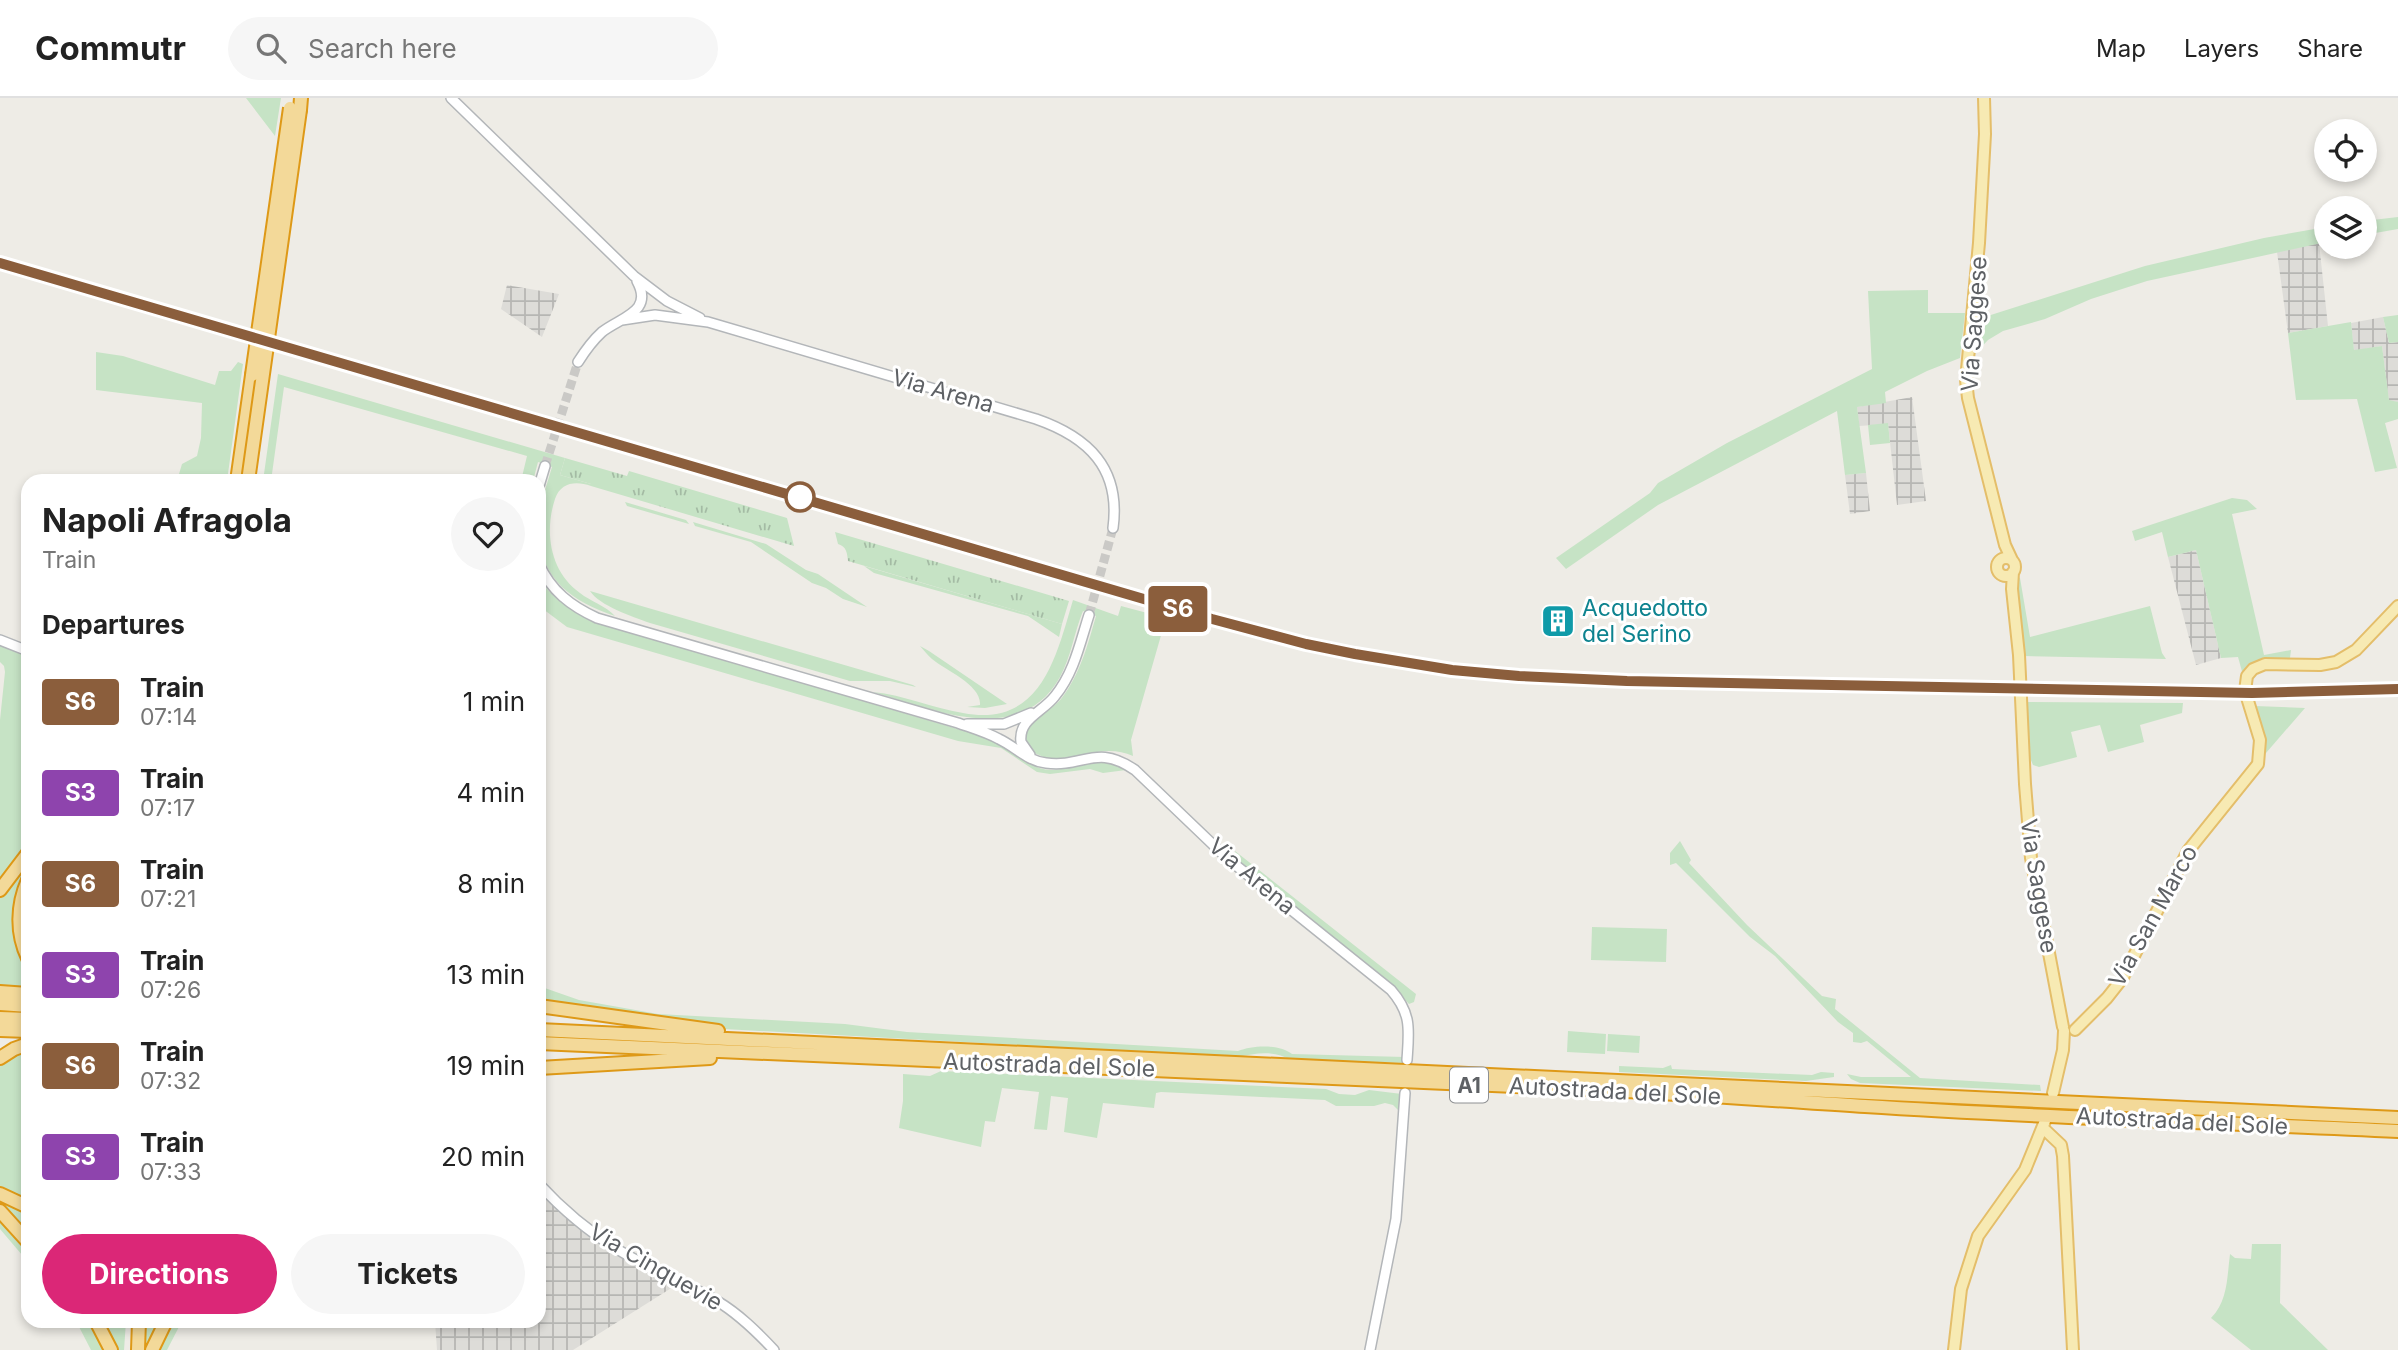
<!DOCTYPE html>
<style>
:root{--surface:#fff;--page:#f6f6f6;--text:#222;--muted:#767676;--line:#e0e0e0;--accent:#db2777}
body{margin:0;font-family:Inter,sans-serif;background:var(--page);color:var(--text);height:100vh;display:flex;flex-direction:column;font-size:26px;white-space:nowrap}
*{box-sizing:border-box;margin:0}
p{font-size:23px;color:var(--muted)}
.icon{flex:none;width:38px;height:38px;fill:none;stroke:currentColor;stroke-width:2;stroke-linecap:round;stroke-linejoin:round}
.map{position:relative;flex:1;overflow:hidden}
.panel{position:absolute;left:21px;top:376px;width:525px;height:854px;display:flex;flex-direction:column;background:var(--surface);border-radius:21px;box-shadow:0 4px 10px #0003}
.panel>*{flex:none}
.badge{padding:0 14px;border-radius:5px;font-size:24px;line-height:46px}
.fabs{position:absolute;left:2314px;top:21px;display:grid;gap:14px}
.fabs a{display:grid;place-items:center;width:63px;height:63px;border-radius:50%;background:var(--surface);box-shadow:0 4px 10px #0003;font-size:35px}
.map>.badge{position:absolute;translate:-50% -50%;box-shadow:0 0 0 4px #fff}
h2{padding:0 21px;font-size:26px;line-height:63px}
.round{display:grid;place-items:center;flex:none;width:74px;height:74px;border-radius:37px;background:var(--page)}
.head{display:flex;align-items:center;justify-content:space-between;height:119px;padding:0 21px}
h1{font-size:33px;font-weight:700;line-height:52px}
.cta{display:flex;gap:14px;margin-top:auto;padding:14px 21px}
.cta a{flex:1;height:80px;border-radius:42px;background:var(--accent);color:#fff;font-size:28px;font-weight:700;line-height:80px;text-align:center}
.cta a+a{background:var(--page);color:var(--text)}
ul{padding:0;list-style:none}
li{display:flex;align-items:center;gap:21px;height:91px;padding:0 21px}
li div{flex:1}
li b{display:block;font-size:26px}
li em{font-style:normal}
li .badge{min-width:77px;font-weight:700;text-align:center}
header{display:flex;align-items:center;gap:42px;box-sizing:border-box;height:98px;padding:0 35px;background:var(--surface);border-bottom:2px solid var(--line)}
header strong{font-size:33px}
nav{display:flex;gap:38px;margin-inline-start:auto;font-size:24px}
.search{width:490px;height:63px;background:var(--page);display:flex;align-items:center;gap:18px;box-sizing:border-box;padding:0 24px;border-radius:38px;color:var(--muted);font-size:26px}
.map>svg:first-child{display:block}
</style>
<header>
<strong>Commutr</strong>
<div class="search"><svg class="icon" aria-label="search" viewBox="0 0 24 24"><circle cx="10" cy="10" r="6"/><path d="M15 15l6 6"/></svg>Search here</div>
<nav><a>Map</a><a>Layers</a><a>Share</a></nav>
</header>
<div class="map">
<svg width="2398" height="1252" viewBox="0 0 2398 1252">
<defs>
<pattern id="industrial-grid" width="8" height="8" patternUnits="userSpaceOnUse" patternTransform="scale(1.75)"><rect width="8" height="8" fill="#dddcd8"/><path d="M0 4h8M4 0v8" fill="none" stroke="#b6b6b3"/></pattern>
<pattern id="park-tufts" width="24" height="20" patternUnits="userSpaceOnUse" patternTransform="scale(1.75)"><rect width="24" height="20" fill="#c6e3c5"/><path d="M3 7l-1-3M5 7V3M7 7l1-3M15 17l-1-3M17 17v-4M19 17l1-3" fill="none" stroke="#a4bba4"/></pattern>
</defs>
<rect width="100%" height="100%" fill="#eeece6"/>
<!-- industrial -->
<path fill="url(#industrial-grid)" d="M2319,145l9,83 -40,7 -11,-81z
M507,187l52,9 -17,43 -41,-28z
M2383,219l6,26 9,-1v60l-9,-1 -7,-55 -28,5 -3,-28z
M1912,299l14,104 -29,4 -9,-81 -29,2 -2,-19z
M1866,375l4,38 -20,3 -5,-39z
M2196,452l25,108 -25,7 -28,-108z
M539,1094l56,47 30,20 24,12 3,5 21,8v3l-100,63h-136l-2,-29h104z"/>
<!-- green -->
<path fill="#c6e3c5" d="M246,0h35l-6,38z
M2398,119v12l-34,6v-14z
M2326,129v15l-179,39 -56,18 -46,20 -42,12 -15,9 -17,18 4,-38 170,-54 119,-28z
M1928,192v23h37l-5,45 -33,13 -42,21 1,11 -29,4 9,66 -21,2 -8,-64 -179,94 -92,64 -10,-11 94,-65 8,-10 69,-40 145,-74 -4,-78z
M2398,217v27l-9,1 -6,-26z
M2351,224l3,28 28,-4 7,54 9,2v17l-13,4 12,45 -22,4 -18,-73 -61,1 -8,-67z
M96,254l27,4 92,29 4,-14h12l7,-9 5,2 -16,117h-55l7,-7 3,-10 15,-8 4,-18 1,-35 -106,-13z
M278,276l287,84 -5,17 31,9v2c-15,-5 -30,-4 -36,13 -11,33 -5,73 25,94 10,8 26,13 35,23 -42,-14 -76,-37 -76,-86 0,-7 -1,-15 1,-22 3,-13 8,-27 12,-41l-14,-5 -5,19h-12l6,-25 -243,-69 -13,94h-8z
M1888,325l2,20 -20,2 -2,-20z
M2232,400l15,2 10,9 -25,5 32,141 27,-5 -1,8 -47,17 -5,-18 -17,1 -25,-108 -28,7 -6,-25 -27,9 -3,-10z
M625,404l61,18 3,4 -62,-18z
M693,424l73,22 40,26 12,4 49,33 -24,-8 -17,-11 -14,-5 -61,-41 -56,-16z
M864,468l198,58 -3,13 -31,-21 -154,-43z
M2016,477l4,3 10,59 120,-31 12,47 4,6 -143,-3 -8,-75z
M539,481c15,21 34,33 58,43l391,116c20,9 41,32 64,32 25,-1 51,-17 74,0l-23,3 -13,-4 -40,5 -13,-2 -36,-24 -43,-7 -391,-114 -28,-21z
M590,493l323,94 3,2 -26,-6h-40l-200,-58c-19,-7 -50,-17 -60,-32z
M1073,502l45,16 3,-10 45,12 -35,122 2,16c-33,-16 -69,12 -94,-1 -9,-4 -19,-14 -14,-25 5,-11 27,-20 36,-31 19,-24 27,-55 35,-83l-13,-5c-9,22 -12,46 -23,66 -40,72 -128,32 -187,15 31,3 59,16 90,21 78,15 93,-56 110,-113z
M0,545l28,11v195l-28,37v-166l5,-48 -1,-6 -4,-4z
M920,548l9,5 78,53 -22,4 -18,-1 13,-2c2,-20 -35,-35 -48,-46 -5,-4 -8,-9 -12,-13z
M2026,604l157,1 -1,10 -42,12 4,17 -36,10 -8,-27 -29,7 6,25 -38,10 -6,-2 -3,-7z
M2255,608l50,2 -39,45z
M1680,743l11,19 -2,3 58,62 75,71 14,3 -1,10 85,69 120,7 1,6 -181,-8 -9,-4 -4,-5 14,3h50l-44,-36 -6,2 -8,-1v-9l-15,-11 -63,-66 -25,-19 -74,-74 -6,2v-12z
M1235,753l181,143 -2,8 -5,2 -15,-16 -112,-88 -46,-41z
M28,761v16l-5,11 5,103 -28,-1v-92z
M1592,829l75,2 -1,33 -75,-2z
M539,888l40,14 79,14 187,10 62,8 331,19c15,-6 42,-7 54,3l113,3 -1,6 -113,-3c-17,-10 -35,-7 -53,-3l-514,-28 -161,-21 -24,-10z
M1568,933l38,3 -1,20 -38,-2z
M1608,936l32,2 -1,17 -32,-2z
M28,950v155l-18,-9 -10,-8v-120l10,-9z
M1671,967l1,4 140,6 9,-3 13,1v4l-28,4 -187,-9v-6l44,2z
M941,973l385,18 13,5 16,1 14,-5 33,4 -1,19 -8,-8 -8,-2 -11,3h-38l-11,-6 -164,-8 -5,1 -2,15 -51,-5 -6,35 -33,-6 4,-34 -17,-2 -4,34 -13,-1 5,-37 -37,-4 -7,34 -10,-1 -4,26 -82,-19 4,-27v-27l27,2z
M0,1099l28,13v25l-28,-31z
M0,1117l28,31v16l-28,-33z
M2252,1146h29l-1,59 48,47h-77l-40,-32c17,-17 16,-41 19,-64l5,4 16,1z
M76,1223h16l16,29h-17z
M101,1223h25l-2,29h-10z
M144,1223h19l-13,29h-7z
M171,1223h11l-15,29h-10z"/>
<!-- park -->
<path fill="url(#park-tufts)" d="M565,360l62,18 2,-5 158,47 7,28 -203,-60v-2l-31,-9z
M835,434l234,69 -7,23 -214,-63c-1,-8 -1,-14 -10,-17z"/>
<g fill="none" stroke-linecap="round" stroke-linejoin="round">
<!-- minor-tunnel -->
<path stroke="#cac9c6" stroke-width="9" stroke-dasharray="9 4.5" stroke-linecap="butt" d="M545,368l33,-104
M1089,517l24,-87"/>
<!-- minor casing -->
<g stroke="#b3b6b9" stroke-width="12">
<path id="minor" d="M451,0l183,178 33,25 33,17
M622,222l33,-5 53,7 328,97c52,18 85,49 77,109
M578,264c7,-11 14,-21 24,-30 19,-15 52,-20 35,-51
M539,388l6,-20
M539,466c12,27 32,42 58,54l361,105c14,5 28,9 41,16 17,8 28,22 47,24 38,5 50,-20 89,7l93,89 163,131c21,24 18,40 16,70
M0,542l28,11
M967,626h37l27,-11
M1030,657l-9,-13c-3,-23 22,-30 34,-46 19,-23 25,-53 34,-81
M539,1086c23,25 49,47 78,65 32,20 68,33 100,52 22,13 40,31 57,49
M1370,1252l26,-131 9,-126"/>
</g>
<!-- major casing -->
<g stroke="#e4be6a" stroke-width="14">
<path id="major" d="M1984,0l1,36 -6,109 -13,137 2,18 37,147 7,15
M1997 469a9 9 0 1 1 18 0a9 9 0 1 1-18 0Z
M2013,474l-1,17 7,66 6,129 6,74 32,169
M2075,932l32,-32 15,-19 66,-128 70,-87 2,-24 -15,-49 2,-15 6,-7 12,-5 55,1 16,-3 20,-12 42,-44
M2053,995l10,-43 1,-19
M2043,1030l18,17 2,11 10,194
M1954,1252l7,-61 17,-53 47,-66 20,-49"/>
</g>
<!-- highway casing -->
<g stroke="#de9917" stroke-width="16">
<path id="highway" d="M300,12l1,-12
M237,383l15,-106
M28,782c-11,25 -12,53 0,78
M0,792l28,-37
M0,894l28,2
M0,906l28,2
M539,908l179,25
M0,920l28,1
M0,932l28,1
M539,932l1859,88
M539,945c333,15 666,30 1000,44 109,4 218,12 326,19 178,12 356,16 533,25
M0,960l14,-9 14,-5
M539,970l171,-10
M0,1096l28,13
M0,1113l28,31
M96,1223l15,29
M138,1252l1,-29
M152,1252l14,-29"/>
</g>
<!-- minor -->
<use href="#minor" stroke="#fff" stroke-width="9"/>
<!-- major -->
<use href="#major" stroke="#f7eab3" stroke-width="10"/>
<!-- highway -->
<use href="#highway" stroke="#f3d999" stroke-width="12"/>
<!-- rail casing -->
<g stroke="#b4b5b5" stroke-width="4.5">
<path id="rail" d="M0,169l782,230
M829,408l406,120 71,18 124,23 67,8 66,4 447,9"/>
</g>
<!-- rail -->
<use href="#rail" stroke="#fff" stroke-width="2" stroke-dasharray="5" stroke-linecap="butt"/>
<!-- highway-bridge casing -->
<g stroke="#de9917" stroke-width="16" stroke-linecap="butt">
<path id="highway-bridge" d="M252,277l38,-267
M248,383l52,-371"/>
</g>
<!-- highway-bridge -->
<use href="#highway-bridge" stroke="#f3d999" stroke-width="12"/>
</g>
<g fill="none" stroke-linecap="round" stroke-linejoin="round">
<!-- line casing -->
<g stroke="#fff" stroke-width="16">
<path id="line" d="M0,165l1212,356 94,25 49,10 97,16 67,6 108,5 625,12 146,-4"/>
</g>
<!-- line -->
<use href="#line" stroke="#8b5e3c" stroke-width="10"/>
</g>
<!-- icons -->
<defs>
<g id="building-square" transform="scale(1.75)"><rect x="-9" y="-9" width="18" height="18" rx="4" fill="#0f9aa8" stroke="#fff"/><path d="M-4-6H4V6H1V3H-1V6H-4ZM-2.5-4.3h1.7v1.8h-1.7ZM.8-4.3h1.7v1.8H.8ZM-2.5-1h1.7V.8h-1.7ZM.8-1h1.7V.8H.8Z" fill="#fff"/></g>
</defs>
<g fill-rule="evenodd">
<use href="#building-square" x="1558" y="523"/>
</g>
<!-- markers -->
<circle fill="#fff" stroke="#8b5e3c" stroke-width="3.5" cx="800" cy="399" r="14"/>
<g text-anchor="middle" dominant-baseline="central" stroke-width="6" stroke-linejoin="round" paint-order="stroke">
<!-- shield labels -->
<rect fill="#fff" stroke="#8e9093" stroke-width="2" x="1450" y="969.5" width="38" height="35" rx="5"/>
<g font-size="21" font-weight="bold" fill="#5e6165">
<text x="1469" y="987">A1</text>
</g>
<!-- street labels -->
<g font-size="23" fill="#5e6165" stroke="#fff">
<text transform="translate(1974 226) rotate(-86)">Via Saggese</text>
<text transform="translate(943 293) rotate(16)">Via Arena</text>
<text transform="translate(1252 778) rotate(40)">Via Arena</text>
<text transform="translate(2039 788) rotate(81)">Via Saggese</text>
<text transform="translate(2153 818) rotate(-61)">Via San Marco</text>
<text transform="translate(1049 967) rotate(2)">Autostrada del Sole</text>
<text transform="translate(1615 993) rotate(3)">Autostrada del Sole</text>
<text transform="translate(2182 1023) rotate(3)">Autostrada del Sole</text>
<text transform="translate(656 1169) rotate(30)">Via Cinquevie</text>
</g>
<!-- culture labels -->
<g font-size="23" fill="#0d838f" stroke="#fff" text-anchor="start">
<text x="1582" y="510">Acquedotto<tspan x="1582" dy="26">del Serino</tspan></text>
</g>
</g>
</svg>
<div class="fabs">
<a><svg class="icon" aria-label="locate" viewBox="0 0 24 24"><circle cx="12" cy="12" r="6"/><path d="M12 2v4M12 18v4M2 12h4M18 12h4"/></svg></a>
<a><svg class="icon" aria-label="layers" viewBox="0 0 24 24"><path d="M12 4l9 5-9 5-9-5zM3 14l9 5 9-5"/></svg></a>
</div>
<b class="badge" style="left:1178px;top:511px;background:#8b5e3c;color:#fff">S6</b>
<section class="panel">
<div class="head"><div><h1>Napoli Afragola</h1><p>Train</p></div><a class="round"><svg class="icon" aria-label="heart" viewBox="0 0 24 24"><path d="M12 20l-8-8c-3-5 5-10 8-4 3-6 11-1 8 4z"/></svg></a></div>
<h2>Departures</h2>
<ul>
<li><span class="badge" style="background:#8b5e3c;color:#fff">S6</span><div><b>Train</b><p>07:14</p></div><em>1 min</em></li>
<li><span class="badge" style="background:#8e44ad;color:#fff">S3</span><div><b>Train</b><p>07:17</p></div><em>4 min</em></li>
<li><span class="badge" style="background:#8b5e3c;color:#fff">S6</span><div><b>Train</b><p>07:21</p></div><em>8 min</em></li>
<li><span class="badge" style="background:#8e44ad;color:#fff">S3</span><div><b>Train</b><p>07:26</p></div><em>13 min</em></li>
<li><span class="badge" style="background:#8b5e3c;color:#fff">S6</span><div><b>Train</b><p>07:32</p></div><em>19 min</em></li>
<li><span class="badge" style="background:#8e44ad;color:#fff">S3</span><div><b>Train</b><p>07:33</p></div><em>20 min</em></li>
</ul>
<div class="cta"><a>Directions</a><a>Tickets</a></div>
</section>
</div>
